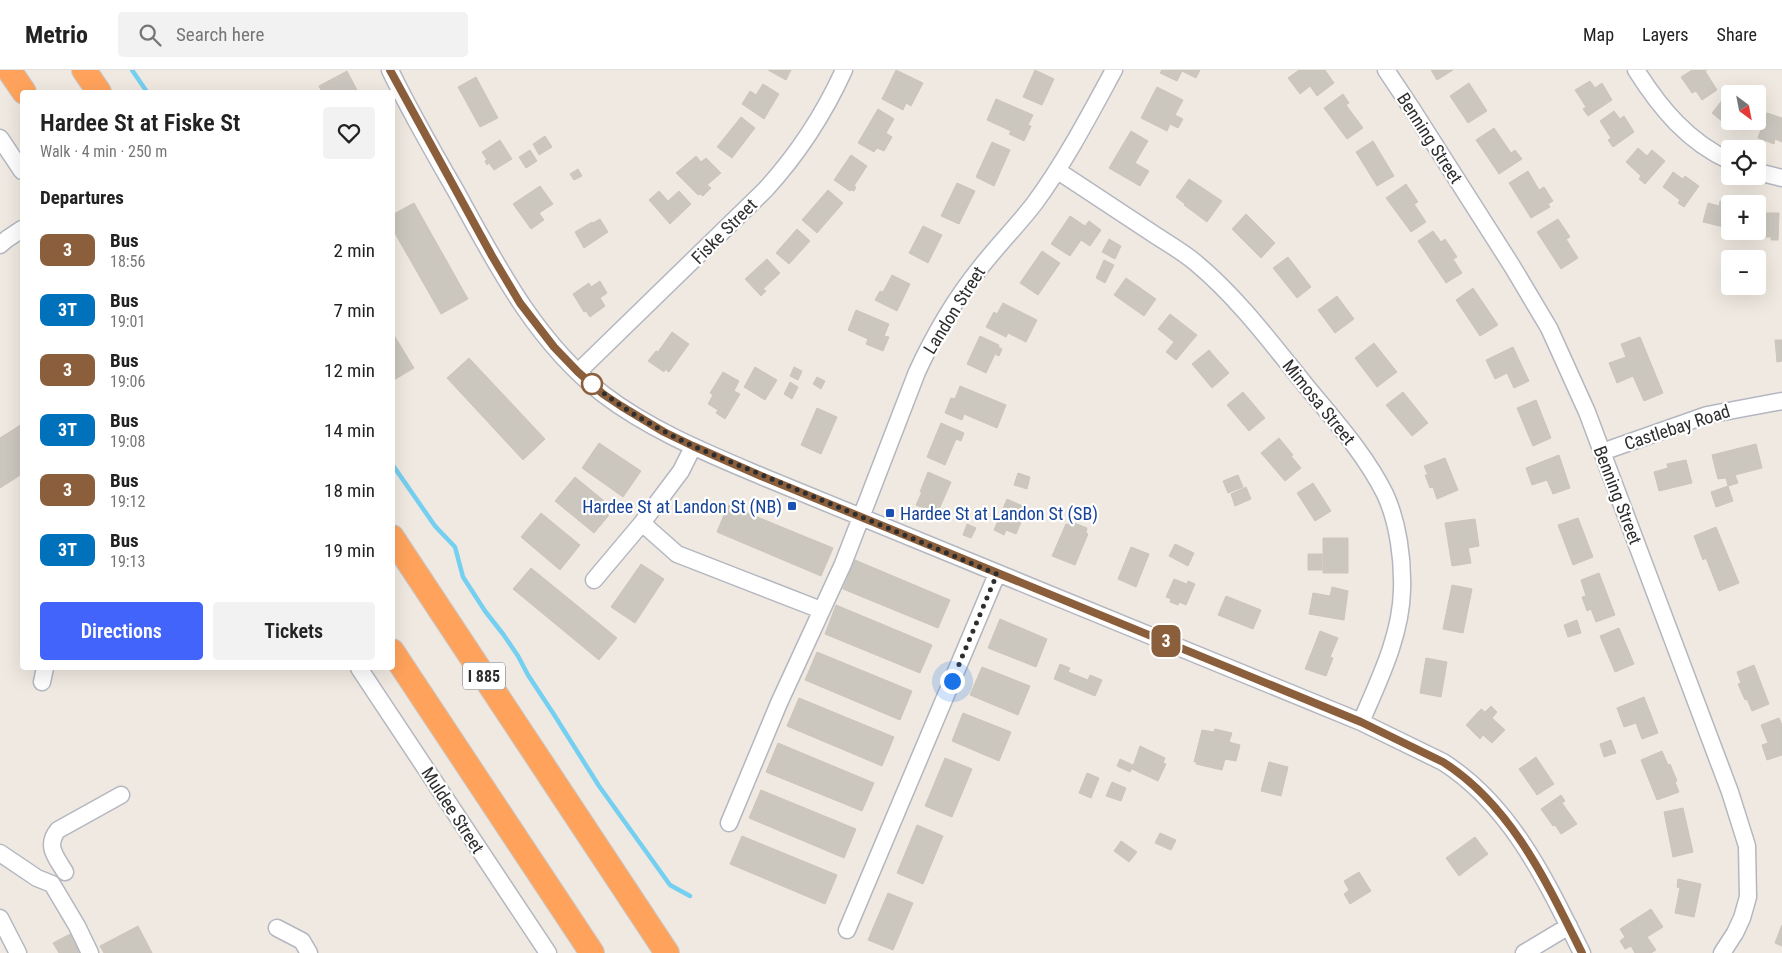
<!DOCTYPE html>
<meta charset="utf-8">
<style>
:root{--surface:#fff;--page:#f2f2f2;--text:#222;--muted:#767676;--line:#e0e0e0;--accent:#4264fb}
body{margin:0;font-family:"Roboto Condensed",sans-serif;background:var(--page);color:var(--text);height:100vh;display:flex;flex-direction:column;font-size:19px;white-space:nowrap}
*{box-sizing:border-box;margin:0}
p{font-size:16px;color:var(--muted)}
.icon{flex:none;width:28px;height:28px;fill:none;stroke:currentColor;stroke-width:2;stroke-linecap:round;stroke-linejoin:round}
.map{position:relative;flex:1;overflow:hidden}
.drawer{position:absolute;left:20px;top:20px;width:375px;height:580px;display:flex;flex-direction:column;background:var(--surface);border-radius:5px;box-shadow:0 5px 20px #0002}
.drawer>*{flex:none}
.badge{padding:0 10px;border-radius:8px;font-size:18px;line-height:32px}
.needle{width:32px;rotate:148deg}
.controls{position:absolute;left:1721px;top:15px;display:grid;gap:10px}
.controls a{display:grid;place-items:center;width:45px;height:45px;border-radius:5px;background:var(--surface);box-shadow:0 5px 20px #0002;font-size:25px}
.you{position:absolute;width:25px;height:25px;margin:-12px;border:4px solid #fff;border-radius:50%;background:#1a73e8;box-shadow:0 0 0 8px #1a73e833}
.map>.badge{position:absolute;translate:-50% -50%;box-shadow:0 0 0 2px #fff}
h2{padding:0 20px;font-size:19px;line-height:45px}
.round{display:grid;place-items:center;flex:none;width:52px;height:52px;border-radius:5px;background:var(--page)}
.head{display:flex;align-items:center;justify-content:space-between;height:85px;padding:0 20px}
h1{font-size:24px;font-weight:600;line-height:38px}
.primary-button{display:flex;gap:10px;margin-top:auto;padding:10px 20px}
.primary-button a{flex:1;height:58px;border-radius:5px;background:var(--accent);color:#fff;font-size:20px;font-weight:600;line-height:58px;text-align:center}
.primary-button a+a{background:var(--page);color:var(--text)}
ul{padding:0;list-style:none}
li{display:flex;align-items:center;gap:15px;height:60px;padding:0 20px}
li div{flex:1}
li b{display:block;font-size:19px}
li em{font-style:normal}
li .badge{min-width:55px;font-weight:700;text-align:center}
header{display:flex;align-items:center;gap:30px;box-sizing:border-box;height:70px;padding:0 25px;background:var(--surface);border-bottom:1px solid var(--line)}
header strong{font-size:24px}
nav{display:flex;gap:28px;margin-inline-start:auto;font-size:18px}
.search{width:350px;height:45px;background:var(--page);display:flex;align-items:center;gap:12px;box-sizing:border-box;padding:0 18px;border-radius:5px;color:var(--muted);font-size:19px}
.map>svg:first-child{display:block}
</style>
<header>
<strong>Metrio</strong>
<div class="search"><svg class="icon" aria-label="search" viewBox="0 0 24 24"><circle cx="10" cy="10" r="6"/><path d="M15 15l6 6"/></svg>Search here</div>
<nav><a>Map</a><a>Layers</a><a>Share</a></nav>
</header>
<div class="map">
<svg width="1782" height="883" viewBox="0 0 1782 883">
<rect width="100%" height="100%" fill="#efe9e1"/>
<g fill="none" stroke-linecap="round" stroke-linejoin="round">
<!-- stream -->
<path stroke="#75cff0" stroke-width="4.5" d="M132,0l15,22
M392,394l43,62 20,21 8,30 22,34 18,23 15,22 10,19 25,38 46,73 71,99 20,11"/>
</g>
<!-- building -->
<path fill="#cbc7bf" stroke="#cbc5ba" d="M768,0h23l-5,10z
M896,0l27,13 -12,23 -5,-3 -3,7 -21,-11z
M1035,0l19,9 -12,26 -19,-8z
M1162,0h38l-4,8 -14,-7 -5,10 -17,-8z
M1299,0h26l9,13 -17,13 -7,-10 -10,8 -12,-16z
M1431,0h22l-16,10z
M1692,0h15l-2,1 12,19 -15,10 -6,-9 -4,2 -11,-16z
M347,1l11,21h-36l-3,-6z
M476,7l22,41 -18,9 -22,-40z
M1590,11l5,7 7,-5 10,17 -24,16 -5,-7 3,-2 -11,-17z
M1469,13l18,28 -19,12 -18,-27z
M763,14l16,10 -15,25 -22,-15 8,-13 6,4z
M1157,17l26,13 -8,15 8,4 -5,9 -8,-4 -3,7 -26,-13z
M1728,23l2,1v27h13l-6,8 -5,-5 -3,3 -17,-14z
M1343,24l6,9 -3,2 17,23 -16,11 -23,-31z
M996,29l37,16 -5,10 3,1 -7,15 -15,-7 2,-3 -24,-11z
M878,39l16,10 -8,14 6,4 -8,14 -7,-3 -3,4 -16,-9z
M1614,41l6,8 4,-3 10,16 -21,15 -5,-7 3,-2 -11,-17z
M1767,43l15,5v24l-7,-3 -1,5 -16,-6z
M741,47l14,11 -23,30 -15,-11z
M1494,58l17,25 4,-3 7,9 -23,15 -23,-34z
M1131,61l17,10 -13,22 14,8 -9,15 -31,-18z
M545,66l7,11 -13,8 -6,-11z
M500,70l12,19 -18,11 -5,-7 -2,2 -2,-4 2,-1 -5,-8z
M1373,71l21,35 -17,10 -21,-34z
M992,72l18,8 -16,36 -18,-9z
M1638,78l9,8 5,-6 13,11 -20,23 -6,-5 2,-3 -15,-14z
M530,80l7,11 -11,7 -7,-11z
M851,85l16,11 -13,20 2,1 -2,4 -3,-1 -1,1 -16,-11z
M696,86l5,6 5,-4 15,15 -14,12 4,3 -8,8 -3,-2 -2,1 -22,-22z
M578,99l4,7 -8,4 -4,-6z
M1528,101l11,19 5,-3 9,14 -5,3 2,3 -19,11 -22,-35z
M1673,102l10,7 2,-3 14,10 -15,21 -6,-4 2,-3 -17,-13z
M1189,109l33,22 -15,21 -23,-17 1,-1 -9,-7z
M957,113l18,8 -16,33 -18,-8z
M1406,114l12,18 -4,2 12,18 -15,10 -25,-34z
M540,116l13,18 -14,9 5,7 -13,9 -18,-25z
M828,120l15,13 -26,30 -15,-13z
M659,121l9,10 11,-10 12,13 -21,20 -21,-24z
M1720,131l10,3 1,28 -8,-2 1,-3 -21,-5 5,-19 11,3z
M414,133l54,96 -27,15 -49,-86v-13z
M1761,143h18l-1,27h-7v-3h-21v-6h8v-14h2z
M1246,144l29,29 -14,15 -29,-29z
M1070,146l15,10 4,-5 12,9 -11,16 -9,-6 -11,16 -19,-12z
M600,149l8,13 -24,16 -9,-16 17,-10 1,1z
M1558,149l12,18 -4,2 12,19 -17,11 -24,-37z
M923,156l19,9 -14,28 -19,-10z
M797,159l13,12 -21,23 -13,-11z
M1433,161l8,11 4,-3 12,18 -4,2 9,14 -16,10 -28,-42z
M1109,169l12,7 -6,13 -13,-7z
M1042,181l18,12 -22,32 -18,-12z
M1288,187l23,30 -14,11 -24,-30z
M767,189l13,14 -17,16 3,2 -5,5 -16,-17z
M1104,190l10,5 -9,18 -9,-5z
M892,205l18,9 -13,27 -22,-11 5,-9 3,1z
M1126,208l30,21 -12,17 -30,-21z
M600,211l7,12 -7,5 5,8 -15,11 -4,-6 -2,1 -11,-18 16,-11 2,4z
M1473,218l25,37 -18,11 -24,-36z
M1337,226l17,23 -19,14 -17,-23z
M1003,233l34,17 -11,22 -18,-9 -2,4 -20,-10 8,-15 3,2z
M856,240l33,14 -5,12 5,1 -6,14 -17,-7 2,-5 -20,-9z
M1170,244l27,21 -21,25 -10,-8 8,-10 -16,-13z
M392,262l22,36 -22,13z
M672,262l17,12 -20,28 -4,-3 -1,3 -16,-11 8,-10 2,1z
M980,266l19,9 -1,2 4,2 -3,7 -4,-2 -9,19 -19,-9z
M1640,267l23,56 -19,8 -11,-25 -16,7 -8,-20 17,-6 -5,-13z
M1775,270h7v21l-5,1z
M1374,273l23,29 -20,15 -22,-29z
M1513,277l16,34 -15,7 -7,-15 -12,6 -9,-19z
M1209,280l20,23 -17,15 -20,-24z
M469,288l76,81 -22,21 -76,-82z
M755,297l22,13 -12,20 -21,-13z
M794,297l8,4 -4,9 -8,-4z
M723,302l16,9 -5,10 6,3 -15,25 -9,-6 2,-3 -10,-6 5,-9 -3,-2z
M817,307l8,4 -4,8 -8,-5z
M790,312l8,5 -6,12 -8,-5z
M960,316l46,19 -9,23 -33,-14 -2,6 -17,-7 6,-15 4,1z
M1243,322l22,26 -16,13 -22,-26z
M1403,322l25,31 -16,13 -26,-31z
M1536,330l15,38 -18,8 -16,-38z
M817,338l20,9 -16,37 -20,-9z
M941,353l23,10 -3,8 -5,-2 -11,26 -18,-8z
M22,354v50l-22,14v-50z
M1279,368l14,17 -2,1 10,12 -16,13 -24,-28z
M599,373l42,28 -18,26 -41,-29z
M1756,374l6,24 -27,7 3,8 -10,3 -2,-8 -8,1 -6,-24z
M1559,385l11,33 -17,6 -6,-14 -15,5 -6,-17z
M1445,388l13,32 -21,9 -4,-12 -3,1 -5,-13h3l-4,-9z
M1686,390l6,23 -33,8 -5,-19 14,-4 -1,-4z
M928,402l23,10 -14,32 -21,-9 6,-13h-2z
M1018,403l12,4 -3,12 -13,-4z
M1238,405l5,12 -15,6 -5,-12z
M575,407l39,32 -20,24 -39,-32z
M1313,413l18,28 -16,10 -18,-28z
M1728,416l5,15 -17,6 -5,-15z
M1246,417l5,12 -16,7 -4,-12z
M1007,429l20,9 -11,26 -10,-4 -2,5 -10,-5z
M728,435l105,43 -12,28 -104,-44z
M541,443l39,32 -20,25 -39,-33z
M1578,448l15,39 -20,8 -15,-40z
M1475,449l4,27 -11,2 3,15 -19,3 -7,-43z
M1069,451l18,7 -1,5 2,1 -13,31 -23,-9 14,-32 2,1z
M967,454l9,4 -5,10 -8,-3z
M1716,457l23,56 -20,8 -13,-33 -3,2 -9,-24z
M1323,468h25v35h-25z
M1175,474l19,9 -6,13 -19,-10z
M1131,477l18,7 -13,33 -18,-8z
M1308,484h14v16h-14z
M855,490l95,40 -12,28 -95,-39z
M641,494l23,15 -29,44 -24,-16z
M531,498l86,70 -18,22 -86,-71z
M1599,503l16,42 -19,7 -5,-13 -4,2 -5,-14 4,-1 -5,-16z
M1174,509l13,5 1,-3 7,3 -9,21 -7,-3 -1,3 -8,-3 1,-3 -5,-2z
M1452,515l20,4 -9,44 -20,-4z
M1332,517l16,4 -4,29 -35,-6 4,-21 17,3z
M1226,526l35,14 -8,19 -35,-14z
M836,535l96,40 -12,28 -95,-39z
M1000,549l47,20 -11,28 -48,-19z
M1577,550l4,13 -13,4 -4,-12z
M1619,558l15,36 -19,8 -15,-36z
M1320,561l18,7 -8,19 3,1 -7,18 -21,-7z
M817,582l95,39 -12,29 -95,-40z
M1426,588l21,4 -6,35 -21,-4z
M1060,594l10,4 -2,4 20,8 2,-5 12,5 -7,16 -41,-17z
M1754,595l15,39 -17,7 -5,-12 -2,1 -7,-16 3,-1 -4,-11z
M982,597l48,19 -12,29 -48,-20z
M1644,627l14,36 -16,6 -6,-16 -12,4 -7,-19z
M799,628l95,39 -12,29 -95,-40z
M1491,636l6,6 -5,6 13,12 -13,13 -9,-8 -3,4 -14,-14 15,-16 4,3z
M963,643l48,19 -12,29 -47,-20z
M1779,648l3,7v30l-15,5 -5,-15 6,-2 -7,-18z
M1215,659l17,4 -3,9 11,3 -4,16 -11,-2 -3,11 -26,-6 1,-2h-3l8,-32 12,2z
M1611,670l5,13 -12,4 -4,-13z
M778,673l96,40 -12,28 -96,-39z
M1140,676l25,12 -2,5 3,1 -8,17 -26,-12z
M1662,681l6,14 2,-1 7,17 -2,1 4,10 -22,8 -16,-40z
M1536,687l18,27 -17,11 -18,-26z
M945,688l27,11 -20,48 -27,-11z
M1120,689l13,6 -3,7 -13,-6z
M1269,692l19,5 -7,29 -20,-5z
M1087,703l12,5 -8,20 -12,-5z
M1112,712l14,6 -5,13 -15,-5z
M761,720l95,39 -12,29 -95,-40z
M1561,725l4,6 -3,2 15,21 -16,10 -6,-9 -2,1 -12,-17z
M1683,738l10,44 -20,5 -9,-45z
M917,755l26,11 -20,48 -26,-11z
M1160,763l16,7 -5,10 -16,-7z
M742,766l95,39 -12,29 -95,-40z
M1475,767l13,17 -29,22 -13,-18z
M1121,771l16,11 -8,10 -15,-11z
M1359,802l12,19 -21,13 -6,-10 5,-4 -5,-9z
M1678,809l23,5 -7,33 -19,-4 5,-25 -3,-1z
M888,823l25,10 -20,47 -25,-10z
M1651,839l12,18 -16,10 9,13 -5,3h-16l-4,-7 -6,3 -5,-8 5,-4 -5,-8z
M1782,855v21l-7,-3z
M138,856l14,27h-48l-4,-7z
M72,863l11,20h-24l-6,-10z"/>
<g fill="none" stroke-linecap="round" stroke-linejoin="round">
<!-- minor casing -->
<g stroke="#b4b7c1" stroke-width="19">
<path id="minor" d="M390,0c20,42 44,83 67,123 40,73 79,149 146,201 47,36 104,59 158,82l600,246 82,40c69,44 104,121 139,191
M1386,0l26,39 100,157 37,62 38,84 15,40 128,340 17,54 1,51 -6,21 -7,15 -13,20
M1636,0c24,38 52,72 94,91
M0,68l22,33
M1058,101c30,20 61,40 91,60 16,11 33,20 47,32 43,36 76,81 111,124 28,34 58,67 78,107 13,28 18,65 17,96 -1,46 -23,90 -41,132
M1758,102l24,6
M0,175l7,-6 15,-10
M578,302l187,-182c33,-36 59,-76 79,-120
M1602,382l105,-37 75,-14
M642,453l39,-52 12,-24
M594,510l48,-57 35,31 144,56
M359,598l189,285
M42,612l3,-14
M729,753l50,-120 64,-139 74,-192c17,-37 38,-73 63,-104 17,-22 37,-42 54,-64 31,-42 55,-88 80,-134
M0,783l37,25 15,6 25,42 13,27
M65,802c-9,-15 -20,-26 -7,-42l63,-35
M0,848l18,35
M277,858l25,13 7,12
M847,860l150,-356
M1524,883l45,-27"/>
</g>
<!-- highway casing -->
<g stroke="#c9c9c9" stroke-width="26">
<path id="highway" d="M9,0l15,22
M84,0l15,22
M392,467l275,416
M392,581l200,302"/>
</g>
<!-- minor -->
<use href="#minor" stroke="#fff" stroke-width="16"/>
<!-- highway -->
<use href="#highway" stroke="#ffa35c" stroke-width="24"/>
</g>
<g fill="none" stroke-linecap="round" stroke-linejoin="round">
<!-- line casing -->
<g stroke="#fff" stroke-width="11">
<path id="line" d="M390,0l102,186 28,47 34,44 24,25 25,22 18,12 43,26 29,14 68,30 600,246 82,40c69,44 104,121 139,191"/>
</g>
<!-- line -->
<use href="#line" stroke="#8b5e3c" stroke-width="8"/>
<!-- walk -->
<path stroke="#2e2e2e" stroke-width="5" stroke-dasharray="0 9" d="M592,314l-4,-4c31,28 68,48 105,66l304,128 -45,107"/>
</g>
<!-- markers -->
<circle fill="#fff" stroke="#8b5e3c" stroke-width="2.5" cx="592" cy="314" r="10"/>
<g fill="#1a4fb4" stroke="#fff" stroke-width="2">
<rect x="787" y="431" width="10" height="10" rx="2.5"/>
<rect x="885" y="438" width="10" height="10" rx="2.5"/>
</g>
<g text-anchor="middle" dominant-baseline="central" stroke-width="4.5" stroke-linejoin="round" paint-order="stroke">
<!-- shield labels -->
<rect fill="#fff" stroke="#6d6d6d" stroke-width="1" x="463" y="592.5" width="42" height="27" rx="4"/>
<g font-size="16" font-weight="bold" fill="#2e2e2e">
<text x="484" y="606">I 885</text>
</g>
<!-- street labels -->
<g font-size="18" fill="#2e2e2e" stroke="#fff">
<text transform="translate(1430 68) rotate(57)">Benning Street</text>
<text transform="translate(724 161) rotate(-45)">Fiske Street</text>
<text transform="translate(954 240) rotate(-58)">Landon Street</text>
<text transform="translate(1319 332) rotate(51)">Mimosa Street</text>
<text transform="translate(1677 357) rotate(-18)">Castlebay Road</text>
<text transform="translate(1618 425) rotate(69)">Benning Street</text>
<text transform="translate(453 740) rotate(57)">Muldee Street</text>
</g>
<!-- transit labels -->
<g font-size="18" fill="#164399" stroke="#fff" text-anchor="end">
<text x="782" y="436">Hardee St at Landon St (NB)</text>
<text x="900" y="443" text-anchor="start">Hardee St at Landon St (SB)</text>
</g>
</g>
</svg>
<div class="controls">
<a><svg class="needle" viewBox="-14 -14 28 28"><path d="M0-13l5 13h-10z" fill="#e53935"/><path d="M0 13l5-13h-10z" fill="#767676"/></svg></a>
<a><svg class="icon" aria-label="locate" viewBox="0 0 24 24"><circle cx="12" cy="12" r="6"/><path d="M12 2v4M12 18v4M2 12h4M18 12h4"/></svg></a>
<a>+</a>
<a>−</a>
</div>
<div class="you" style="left:952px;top:611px"></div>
<b class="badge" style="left:1166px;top:571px;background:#8b5e3c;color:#fff">3</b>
<section class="drawer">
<div class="head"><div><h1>Hardee St at Fiske St</h1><p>Walk · 4 min · 250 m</p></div><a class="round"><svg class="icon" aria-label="heart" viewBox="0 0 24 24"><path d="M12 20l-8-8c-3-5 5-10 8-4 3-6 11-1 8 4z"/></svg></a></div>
<h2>Departures</h2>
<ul>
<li><span class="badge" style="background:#8b5e3c;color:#fff">3</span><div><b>Bus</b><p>18:56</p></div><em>2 min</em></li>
<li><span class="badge" style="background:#0072bc;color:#fff">3T</span><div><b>Bus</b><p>19:01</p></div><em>7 min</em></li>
<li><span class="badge" style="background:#8b5e3c;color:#fff">3</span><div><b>Bus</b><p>19:06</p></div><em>12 min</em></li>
<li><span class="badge" style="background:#0072bc;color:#fff">3T</span><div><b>Bus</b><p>19:08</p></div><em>14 min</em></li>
<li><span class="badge" style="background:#8b5e3c;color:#fff">3</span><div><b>Bus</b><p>19:12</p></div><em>18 min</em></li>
<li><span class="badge" style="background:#0072bc;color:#fff">3T</span><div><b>Bus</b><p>19:13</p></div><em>19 min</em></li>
</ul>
<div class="primary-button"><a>Directions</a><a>Tickets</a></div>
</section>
</div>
